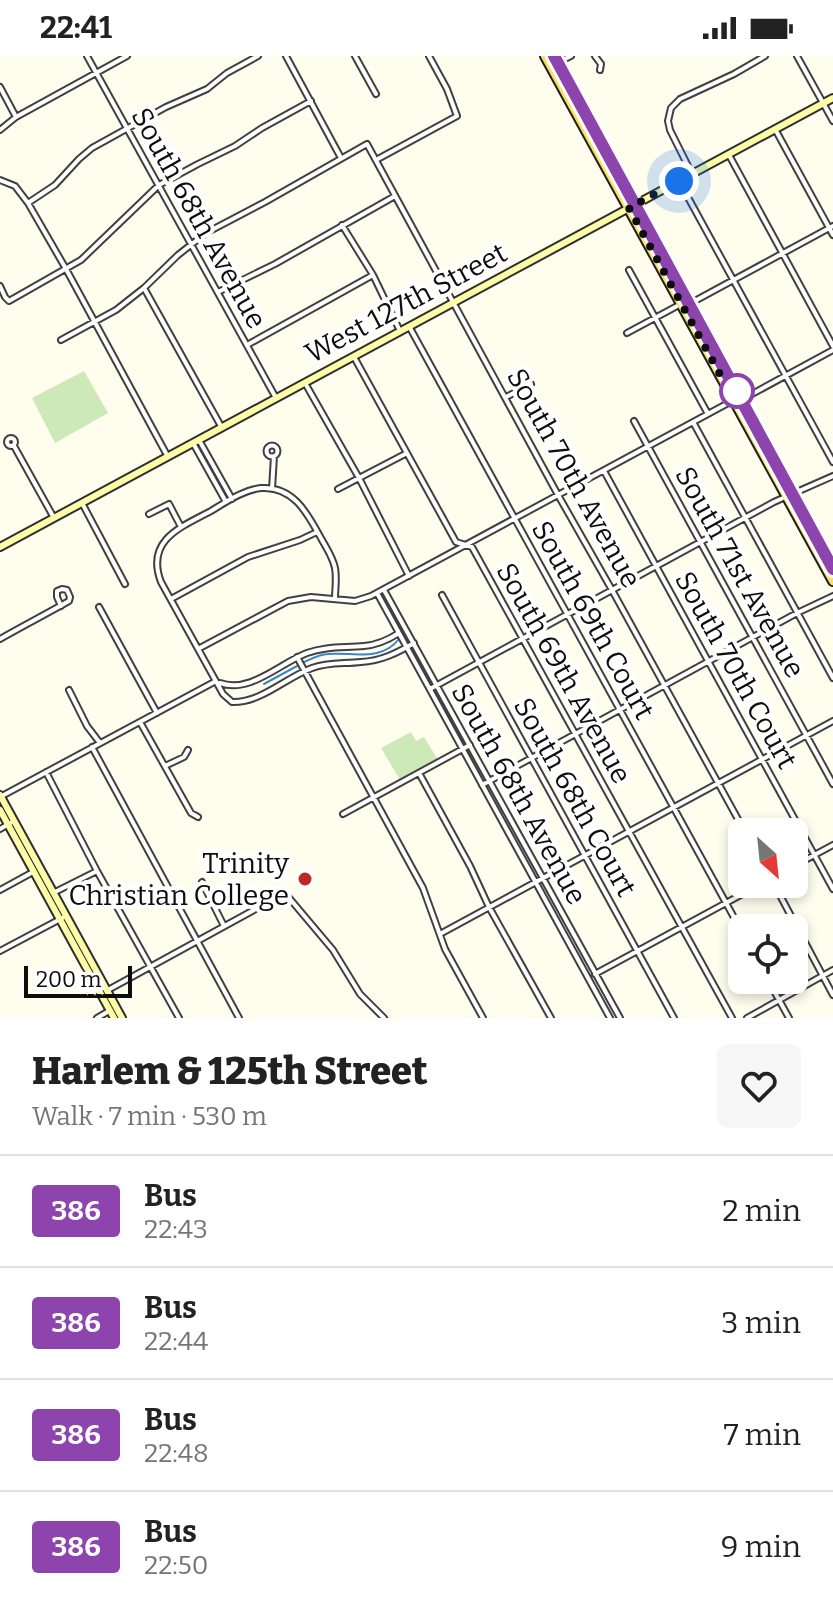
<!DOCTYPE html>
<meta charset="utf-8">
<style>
:root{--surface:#fff;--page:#f6f6f6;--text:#222;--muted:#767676;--line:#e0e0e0}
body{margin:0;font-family:Bitter,serif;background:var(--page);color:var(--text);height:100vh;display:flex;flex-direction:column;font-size:30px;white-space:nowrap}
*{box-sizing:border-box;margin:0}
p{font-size:26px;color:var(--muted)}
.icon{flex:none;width:44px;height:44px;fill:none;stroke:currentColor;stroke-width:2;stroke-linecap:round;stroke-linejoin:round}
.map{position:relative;height:962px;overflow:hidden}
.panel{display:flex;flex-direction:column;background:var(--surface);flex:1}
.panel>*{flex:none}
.badge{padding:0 16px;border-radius:6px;font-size:28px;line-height:52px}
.needle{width:52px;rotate:153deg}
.controls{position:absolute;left:728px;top:762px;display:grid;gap:16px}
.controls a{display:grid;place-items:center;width:80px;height:80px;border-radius:12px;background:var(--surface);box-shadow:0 4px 12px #0003;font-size:40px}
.scale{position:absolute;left:24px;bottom:20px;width:108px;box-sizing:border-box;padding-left:8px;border:4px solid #0d0d0d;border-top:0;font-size:22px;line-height:28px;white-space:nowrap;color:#0d0d0d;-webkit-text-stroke:6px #fff;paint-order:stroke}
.you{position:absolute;width:40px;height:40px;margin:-20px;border:6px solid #fff;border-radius:50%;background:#1a73e8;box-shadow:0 0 0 12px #1a73e833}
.map>.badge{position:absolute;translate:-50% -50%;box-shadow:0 0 0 4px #fff}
.round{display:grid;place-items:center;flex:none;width:84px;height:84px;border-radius:12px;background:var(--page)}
.overview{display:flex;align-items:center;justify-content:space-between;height:136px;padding:0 32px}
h1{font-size:38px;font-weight:800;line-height:60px}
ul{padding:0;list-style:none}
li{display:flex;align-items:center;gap:24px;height:112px;padding:0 32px;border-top:2px solid var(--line)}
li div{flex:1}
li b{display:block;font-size:30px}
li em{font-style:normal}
li .badge{min-width:88px;font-weight:700;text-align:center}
.status{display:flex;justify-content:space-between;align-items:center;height:56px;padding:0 40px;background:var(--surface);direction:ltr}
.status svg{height:22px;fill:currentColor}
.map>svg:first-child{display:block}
</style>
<div class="status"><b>22:41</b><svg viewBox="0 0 49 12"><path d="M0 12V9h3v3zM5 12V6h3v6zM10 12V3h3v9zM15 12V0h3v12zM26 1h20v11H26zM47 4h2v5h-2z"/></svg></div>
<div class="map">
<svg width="833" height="962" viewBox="0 0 833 962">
<rect width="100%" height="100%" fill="#fffded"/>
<!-- green -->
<path fill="#cde9b7" d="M84,315l24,42 -53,30 -23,-45z
M411,676l5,9 8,-4 14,23 -38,20 -19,-32z"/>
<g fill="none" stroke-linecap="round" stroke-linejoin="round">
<!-- stream -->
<path stroke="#3887ce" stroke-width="2" d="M304,606c7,-3 16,-8 24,-8 25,-2 53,8 71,-15
M264,628l33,-18"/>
<!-- minor casing -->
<g stroke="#404040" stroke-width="8">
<path id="minor" d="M87,0l189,342
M286,0l55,102
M355,0l21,38
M595,0l6,8 -1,6
M797,0l36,65
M559,6l12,-6
M0,31l16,30
M775,73l58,106
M0,74l16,-13 111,-61
M729,99l104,191
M376,104l81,-44 -10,-27 -18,-33
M692,118l-22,-44 -2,-9 3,-13 9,-9 54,-25 31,-18
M0,124l15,6 13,17 38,66 102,188
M679,125l154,281
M28,147l27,-18 24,-26 13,-11 74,-41 41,-18 20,-16 31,-17
M342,169l31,50 27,56
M629,214l79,144
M0,230l5,11 4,4 72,-41 78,-75 39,-21 37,-18 27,-18 49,-27
M144,232l78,140
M218,236l57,-28 120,-68
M691,247l142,-77
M410,272l332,604
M627,277l52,-28
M61,284l55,-30 28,-22 34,-33 28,-22 59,-31 102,-58 191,351 54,95 133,242
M247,289l126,-70
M354,301l102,185 16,5 260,471
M305,327l54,95 50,98
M506,341l25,-13
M741,344l92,-50
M634,365l199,363
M693,366l140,256
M7 386a4 4 0 1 1 8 0a4 4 0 1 1-8 0Z
M199,384l33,59
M193,387l33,59
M266.5 395a5.5 5.5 0 1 1 11 0a5.5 5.5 0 1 1-11 0Z
M14,390l40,72
M604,415l229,418
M272,433l2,-33
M338,433l69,-36
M82,447l43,81
M149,458l20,-10 12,23
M384,534l236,428
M377,537l233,425
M442,539l232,423
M171,543l77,-42 52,-17 17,-8
M335,543c0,-10 2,-21 0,-31 -2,-10 -8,-19 -13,-28 -14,-25 -27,-54 -61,-52 -18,2 -35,14 -50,23 -30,16 -66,29 -50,71l62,112 9,8c29,1 53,-24 80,-34 16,-6 32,-4 49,-6 20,-1 36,-9 53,-19
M99,551l58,106
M0,583c23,-13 46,-25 69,-38l1,-4 -3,-7 -5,-1 -5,2v6l4,9
M198,593l90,-48 23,-4 44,4 16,-5 361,-195
M297,601l126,231 22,61 38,69
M220,627c30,11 60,-20 87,-30 19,-7 37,-5 57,-7 13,-1 24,-6 35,-13
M430,633l344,-187 59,-26
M69,634l18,36 13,17
M140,666l51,91 7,4
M92,691l147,271
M165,710l19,-9 4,-7
M46,716l51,99 82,147
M419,717l51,93 19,41 62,111
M482,729l315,-172 36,-17
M0,741l216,-116
M343,758l127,-69
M0,773l14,-8
M794,810l39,-21
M202,826l22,44
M774,828l59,111
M0,834l33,-18
M53,837l44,-22
M440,878l393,-213
M0,895l66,-35
M595,918l166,-90
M768,924l21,38
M108,934l177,-97 48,57 27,44 24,24
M97,962l12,-7
M747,962l86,-48"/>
</g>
<!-- secondary casing -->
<g stroke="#2f2f2f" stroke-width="10">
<path id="secondary" d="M0,491l833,-449
M0,739l122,223
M0,754l114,208"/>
</g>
<!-- primary casing -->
<g stroke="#1e1e1e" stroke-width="12">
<path id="primary" d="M545,0l288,525
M554,0l279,513"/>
</g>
<!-- minor -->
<use href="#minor" stroke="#fff" stroke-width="4"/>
<!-- secondary -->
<use href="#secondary" stroke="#fffca8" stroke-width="6"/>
<!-- primary -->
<use href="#primary" stroke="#f9e063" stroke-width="8"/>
</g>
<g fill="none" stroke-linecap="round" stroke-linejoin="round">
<!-- line casing -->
<g stroke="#fff" stroke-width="18">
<path id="line" d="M554,0l279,513"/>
</g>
<!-- line -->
<use href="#line" stroke="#8e44ad" stroke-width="12"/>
<!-- walk -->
<path stroke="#0d0d0d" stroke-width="8" stroke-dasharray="0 14.4" d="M679,125l-50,27 105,192 3,-9"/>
</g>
<!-- markers -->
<circle fill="#fff" stroke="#8e44ad" stroke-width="4" cx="737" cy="335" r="16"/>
<circle fill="#be2824" stroke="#fff" stroke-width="3" cx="305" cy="823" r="8"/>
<g text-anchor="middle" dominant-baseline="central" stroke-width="8" stroke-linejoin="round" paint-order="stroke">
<!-- street labels -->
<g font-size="28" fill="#0d0d0d" stroke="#fff">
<text transform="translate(199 162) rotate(61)">South 68th Avenue</text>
<text transform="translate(406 247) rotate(-28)">West 127th Street</text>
<text transform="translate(574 422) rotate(61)">South 70th Avenue</text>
<text transform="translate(740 516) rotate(61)">South 71st Avenue</text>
<text transform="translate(593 564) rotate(61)">South 69th Court</text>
<text transform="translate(736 614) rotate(61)">South 70th Court</text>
<text transform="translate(564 617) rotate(61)">South 69th Avenue</text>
<text transform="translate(519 738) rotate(61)">South 68th Avenue</text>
<text transform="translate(575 741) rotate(61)">South 68th Court</text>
</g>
<!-- poi labels -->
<g font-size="28" fill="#0d0d0d" stroke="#fff" text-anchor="end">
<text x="289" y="807">Trinity<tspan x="289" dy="32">Christian College</tspan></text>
</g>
</g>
</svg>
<div class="controls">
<a><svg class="needle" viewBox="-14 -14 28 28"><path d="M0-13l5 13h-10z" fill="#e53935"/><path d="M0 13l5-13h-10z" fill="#767676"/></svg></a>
<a><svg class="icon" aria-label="locate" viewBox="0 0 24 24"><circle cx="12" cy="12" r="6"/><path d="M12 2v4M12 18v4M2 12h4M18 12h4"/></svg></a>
</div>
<div class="scale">200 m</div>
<div class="you" style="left:679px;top:125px"></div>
</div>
<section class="panel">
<div class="overview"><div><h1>Harlem &amp; 125th Street</h1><p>Walk · 7 min · 530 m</p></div><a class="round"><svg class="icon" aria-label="heart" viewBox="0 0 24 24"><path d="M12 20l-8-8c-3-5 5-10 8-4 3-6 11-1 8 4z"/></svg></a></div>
<ul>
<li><span class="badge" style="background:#8e44ad;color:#fff">386</span><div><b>Bus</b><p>22:43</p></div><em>2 min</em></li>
<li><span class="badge" style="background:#8e44ad;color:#fff">386</span><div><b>Bus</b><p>22:44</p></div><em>3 min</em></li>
<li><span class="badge" style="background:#8e44ad;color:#fff">386</span><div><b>Bus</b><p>22:48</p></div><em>7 min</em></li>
<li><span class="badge" style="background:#8e44ad;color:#fff">386</span><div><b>Bus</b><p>22:50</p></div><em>9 min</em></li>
</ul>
</section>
